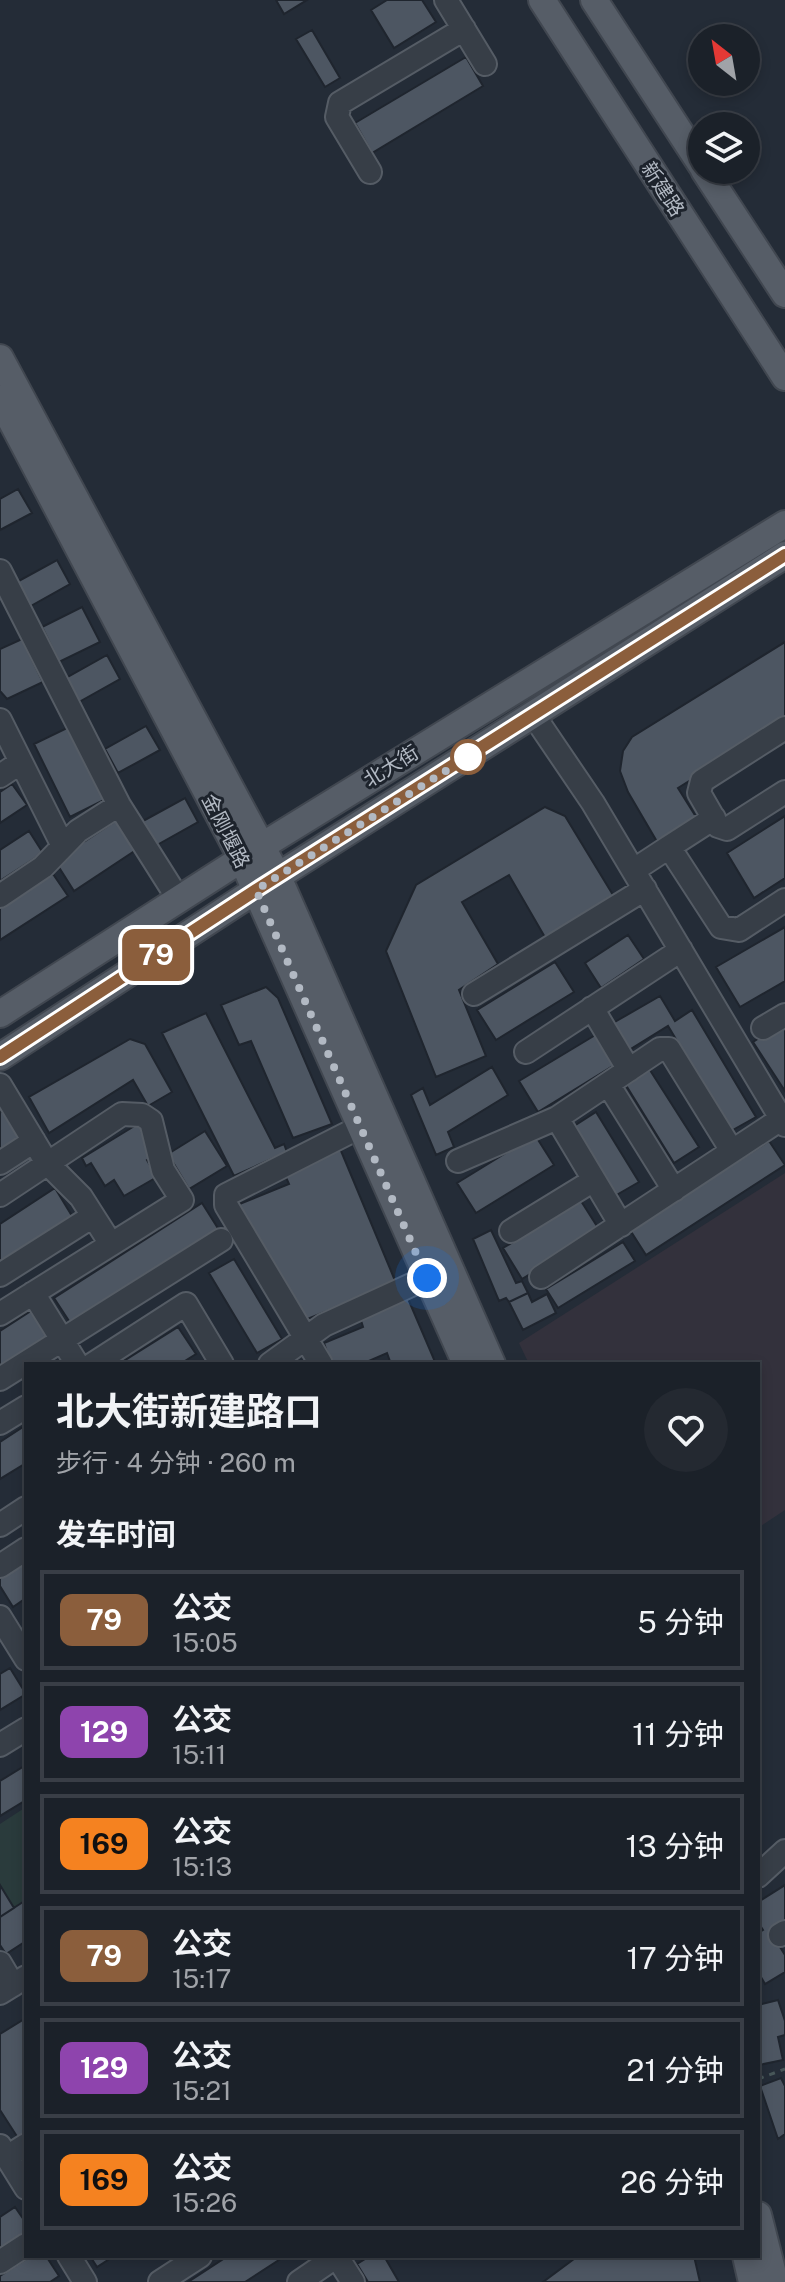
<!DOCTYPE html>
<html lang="zh">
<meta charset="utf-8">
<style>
:root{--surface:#1b2129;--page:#242931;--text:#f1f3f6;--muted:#a0a3a8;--line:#393e46}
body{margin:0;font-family:"Public Sans","Noto Sans SC",sans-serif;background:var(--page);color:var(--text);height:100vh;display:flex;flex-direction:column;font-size:30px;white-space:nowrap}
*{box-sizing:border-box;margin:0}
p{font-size:26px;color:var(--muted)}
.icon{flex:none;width:44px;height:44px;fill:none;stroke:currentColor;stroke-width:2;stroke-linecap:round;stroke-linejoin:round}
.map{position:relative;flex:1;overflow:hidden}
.details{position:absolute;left:24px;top:1362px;width:736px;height:896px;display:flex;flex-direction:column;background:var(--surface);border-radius:0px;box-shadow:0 4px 12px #0003,0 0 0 2px var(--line)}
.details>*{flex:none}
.badge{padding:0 16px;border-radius:12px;font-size:28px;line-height:52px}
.needle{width:52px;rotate:329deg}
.controls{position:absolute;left:688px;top:24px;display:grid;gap:16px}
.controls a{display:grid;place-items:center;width:72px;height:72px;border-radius:50%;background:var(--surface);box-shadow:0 4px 12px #0003,0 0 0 2px var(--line);font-size:40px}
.you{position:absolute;width:40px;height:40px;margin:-20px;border:6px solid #fff;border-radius:50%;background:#1a73e8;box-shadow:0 0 0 12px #1a73e833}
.map>.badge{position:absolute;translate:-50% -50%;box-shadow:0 0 0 4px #fff}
h2{padding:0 32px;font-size:30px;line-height:72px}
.round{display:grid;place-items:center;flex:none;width:84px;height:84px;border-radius:42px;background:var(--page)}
.overview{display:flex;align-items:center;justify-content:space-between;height:136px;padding:0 32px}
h1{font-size:38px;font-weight:700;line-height:60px}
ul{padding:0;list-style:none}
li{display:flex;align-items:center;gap:24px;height:100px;margin:0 16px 12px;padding:0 16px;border:4px solid var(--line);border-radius:0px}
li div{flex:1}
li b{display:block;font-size:30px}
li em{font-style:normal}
li .badge{min-width:88px;font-weight:700;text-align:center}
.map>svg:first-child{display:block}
</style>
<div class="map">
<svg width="785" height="2282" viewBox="0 0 785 2282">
<rect width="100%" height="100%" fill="#242c37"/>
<!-- medical -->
<path fill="#33313c" d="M785,1173v337l-27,18v-164h-229l-10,-21z"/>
<!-- green -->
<path fill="#2a3b3c" d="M26,1807v93l-12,8 -14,-23v-61z"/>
<!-- building -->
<path fill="#4d5662" stroke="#1f252e" stroke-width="2" d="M276,0h31l-23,14z
M387,0h35l14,22 -42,26 -23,-38z
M312,30l28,48 -15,9 -29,-48z
M466,57l17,29 -111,67 -17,-30z
M18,489l14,24 -32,17v-31z
M57,560l13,24 -41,23 -14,-24z
M82,607l18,35 -41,20 -17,-35z
M22,639l21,43 -36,17 -7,-8v-42z
M785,642v79l-107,67 20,32 -39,25 -31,-53 -8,-21 3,-20 9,-14z
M107,655l13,24 -41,23 -13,-24z
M146,726l14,24 -42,23 -13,-24z
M69,727l35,73 -34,17 -36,-73z
M12,784l15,21 -27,18v-31z
M185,798l13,24 -41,23 -14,-24z
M545,807l20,9 48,79 -67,44 -37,-64 -47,27 36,62 -39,26 27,66 -50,21 -50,-126 30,-66z
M785,816v62l-31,20 -27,-45z
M120,818l19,30 -65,43 -19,-30z
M29,831l14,22 -43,28v-31z
M53,874l15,22 -68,44v-32z
M785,927v54l-45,26 -24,-40z
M628,935l16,24 -43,29 -16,-25z
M555,962l19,30 -78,48 -19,-30z
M266,987l12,11 54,126 -39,14 -42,-97 -12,4 -18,-40z
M660,996l15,25 17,-11 64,107 -25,14 -63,-105 -39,24 -16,-27z
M206,1013l69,135 9,-4 3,8 -53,24 -72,-143z
M785,1021v70l-32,-49z
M597,1034l19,30 -78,48 -19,-31z
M130,1039l15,5 27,48 -24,14 -15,-26 -84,53 -20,-36z
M492,1067l16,28 -60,37 6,15 -18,8 -25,-60 12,-7 7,17z
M648,1067l51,80 -25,16 -50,-81z
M3,1111l17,28 -20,13v-40z
M596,1112l43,70 -26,15 -42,-69z
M141,1122l5,8 -4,3 13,22 -8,5 10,17 -33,19 -10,-16 -9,6 -14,-23 -5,3 -4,-8z
M205,1131l22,35 -38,23 -21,-35z
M535,1135l19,30 -78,48 -19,-30z
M769,1141l16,24 -139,90 -16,-25z
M339,1146l57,137 -91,37 -68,-115 52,-21 -5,-11z
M55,1188l17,28 -72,46v-38z
M581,1201l19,30 -78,48 -19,-31z
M202,1203l17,27 -148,94 -17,-26z
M491,1230l25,53 6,-2 6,12 -19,9 -3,-4 -7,3 -26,-62z
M623,1242l12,19 -77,47 -12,-19z
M234,1259l48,80 -25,14 -48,-80z
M528,1293l4,9 15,-8 9,19 -33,17 -14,-28z
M406,1294l30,70h-45l-4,-11 -25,11h-31l-7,-21 39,-16 -4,-13z
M34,1309l17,27 -51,32v-37z
M178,1327l18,27 -16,10h-61z
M26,1425v38l-26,16v-37z
M26,1561v37l-13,9 -13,-21v-8z
M10,1668l16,26 -26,16v-36z
M26,1765v35l-26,16v-35z
M0,1885l14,23 -14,9z
M785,1885v37l-15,9 15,24v17l-20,12 -7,-12v-39l5,-3 -5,-8v-20z
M26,1900v41l-20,13 -6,-9v-28z
M778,2000l7,21v14l-7,2 5,23 -24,5 -1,-60z
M26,2018v115l-8,5 -18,-28v-76z
M781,2078l4,8v48l-7,5 -18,-53z
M15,2207l11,16v10l-26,17v-33z
M31,2256h15l13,20 -9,6h-50v-6z
M90,2256h24l-17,11z
M228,2256h57l-40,26h-57z
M370,2256h14l15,26h-31l-11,-18z
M578,2256h116l6,26h-157z"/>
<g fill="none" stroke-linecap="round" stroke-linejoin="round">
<!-- minor casing -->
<g stroke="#555c65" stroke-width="26">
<path id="minor" d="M446,0l39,64
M370,172l-33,-55 3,-14 124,-74
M0,571l119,234 60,95
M534,716l59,87 192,322
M0,720l63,126
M785,728l-83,53 -3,12 19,33 9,3 58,-37
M0,776l21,-14
M669,847l45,-29
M634,870l35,-23 52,80 18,3 46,-30
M0,896l43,-29 35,-36 41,-26
M474,994l171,-105
M592,1008l37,62
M763,1028l22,-13
M526,1052l155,-102
M608,1084l66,106
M0,1085l47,78 34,34 30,47
M557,1118l103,-69h9l63,102
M458,1161l99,-43 64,107
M0,1163l34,-22
M0,1195l122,-81 20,1 9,6 12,49 19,30 -182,114
M511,1231l83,-51
M0,1275l93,-59
M541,1277l240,-158
M33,1293l44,71
M93,1364l93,-60 36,60
M270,1364l54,-39 120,-55
M321,1364l-95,-159v-10l134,-68
M0,1379l221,-139
M0,1423l26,-16
M0,1525l26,-17
M0,1566l26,-17
M0,1617l26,42
M0,1745l26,-16
M758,1876l27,-25
M780,1935l5,-3
M0,1963l13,22
M0,1993l26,-16
M0,2146l26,42
M7,2157l19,-12
M69,2256l16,26
M337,2257l16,25
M0,2262l26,-17
M160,2282l40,-26
M299,2282l38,-26"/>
</g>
<!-- major casing -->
<g stroke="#414750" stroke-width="30">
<path id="major" d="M542,0l243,377
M594,0l108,166
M704,170l81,124
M0,358l278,519 214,487
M0,399l242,460 224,505
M0,1014l262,-168 523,-322
M0,1057l256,-167 529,-335
M758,2215l17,67
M746,2256l6,26"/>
</g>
<!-- path -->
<path stroke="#485759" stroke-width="3" stroke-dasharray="6 6" stroke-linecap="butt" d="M758,2079l27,-10"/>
<!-- minor -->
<use href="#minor" stroke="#373e47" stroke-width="22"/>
<!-- major -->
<use href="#major" stroke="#565d67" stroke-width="26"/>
</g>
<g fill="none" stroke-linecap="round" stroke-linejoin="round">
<!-- line casing -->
<g stroke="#fff" stroke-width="18">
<path id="line" d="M0,1057l256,-167 529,-335"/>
</g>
<!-- line -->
<use href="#line" stroke="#8b5e3c" stroke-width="12"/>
<!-- walk -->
<path stroke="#b2b9c3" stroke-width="8" stroke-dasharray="0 14.4" d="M427,1278l-171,-388 212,-133"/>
</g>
<!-- markers -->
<circle fill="#fff" stroke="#8b5e3c" stroke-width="4" cx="468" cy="757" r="16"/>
<g text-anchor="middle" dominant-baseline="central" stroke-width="6" stroke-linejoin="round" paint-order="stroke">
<!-- street labels -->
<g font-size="20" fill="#b2b9c3" stroke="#1d232c">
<text transform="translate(663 189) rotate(57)">新建路</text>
<text transform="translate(391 766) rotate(-32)">北大街</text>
<text transform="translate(226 831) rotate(63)">金刚堰路</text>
</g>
</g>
</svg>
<div class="controls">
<a><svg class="needle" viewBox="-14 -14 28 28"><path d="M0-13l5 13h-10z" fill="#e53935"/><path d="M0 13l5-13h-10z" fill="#a0a3a8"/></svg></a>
<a><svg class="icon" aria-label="layers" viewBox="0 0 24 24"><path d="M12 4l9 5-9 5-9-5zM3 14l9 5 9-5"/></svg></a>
</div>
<div class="you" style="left:427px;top:1278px"></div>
<b class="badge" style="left:156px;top:955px;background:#8b5e3c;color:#fff">79</b>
<section class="details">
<div class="overview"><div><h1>北大街新建路口</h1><p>步行 · 4 分钟 · 260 m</p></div><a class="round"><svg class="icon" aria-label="heart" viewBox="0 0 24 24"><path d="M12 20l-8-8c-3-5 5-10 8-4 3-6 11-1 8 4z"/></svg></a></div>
<h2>发车时间</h2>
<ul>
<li><span class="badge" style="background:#8b5e3c;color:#fff">79</span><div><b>公交</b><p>15:05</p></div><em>5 分钟</em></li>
<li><span class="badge" style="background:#8e44ad;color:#fff">129</span><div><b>公交</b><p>15:11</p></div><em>11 分钟</em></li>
<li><span class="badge" style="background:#f58220;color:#111">169</span><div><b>公交</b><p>15:13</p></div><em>13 分钟</em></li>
<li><span class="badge" style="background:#8b5e3c;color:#fff">79</span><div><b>公交</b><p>15:17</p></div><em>17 分钟</em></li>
<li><span class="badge" style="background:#8e44ad;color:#fff">129</span><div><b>公交</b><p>15:21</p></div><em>21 分钟</em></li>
<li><span class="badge" style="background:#f58220;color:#111">169</span><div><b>公交</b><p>15:26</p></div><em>26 分钟</em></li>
</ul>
</section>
</div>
